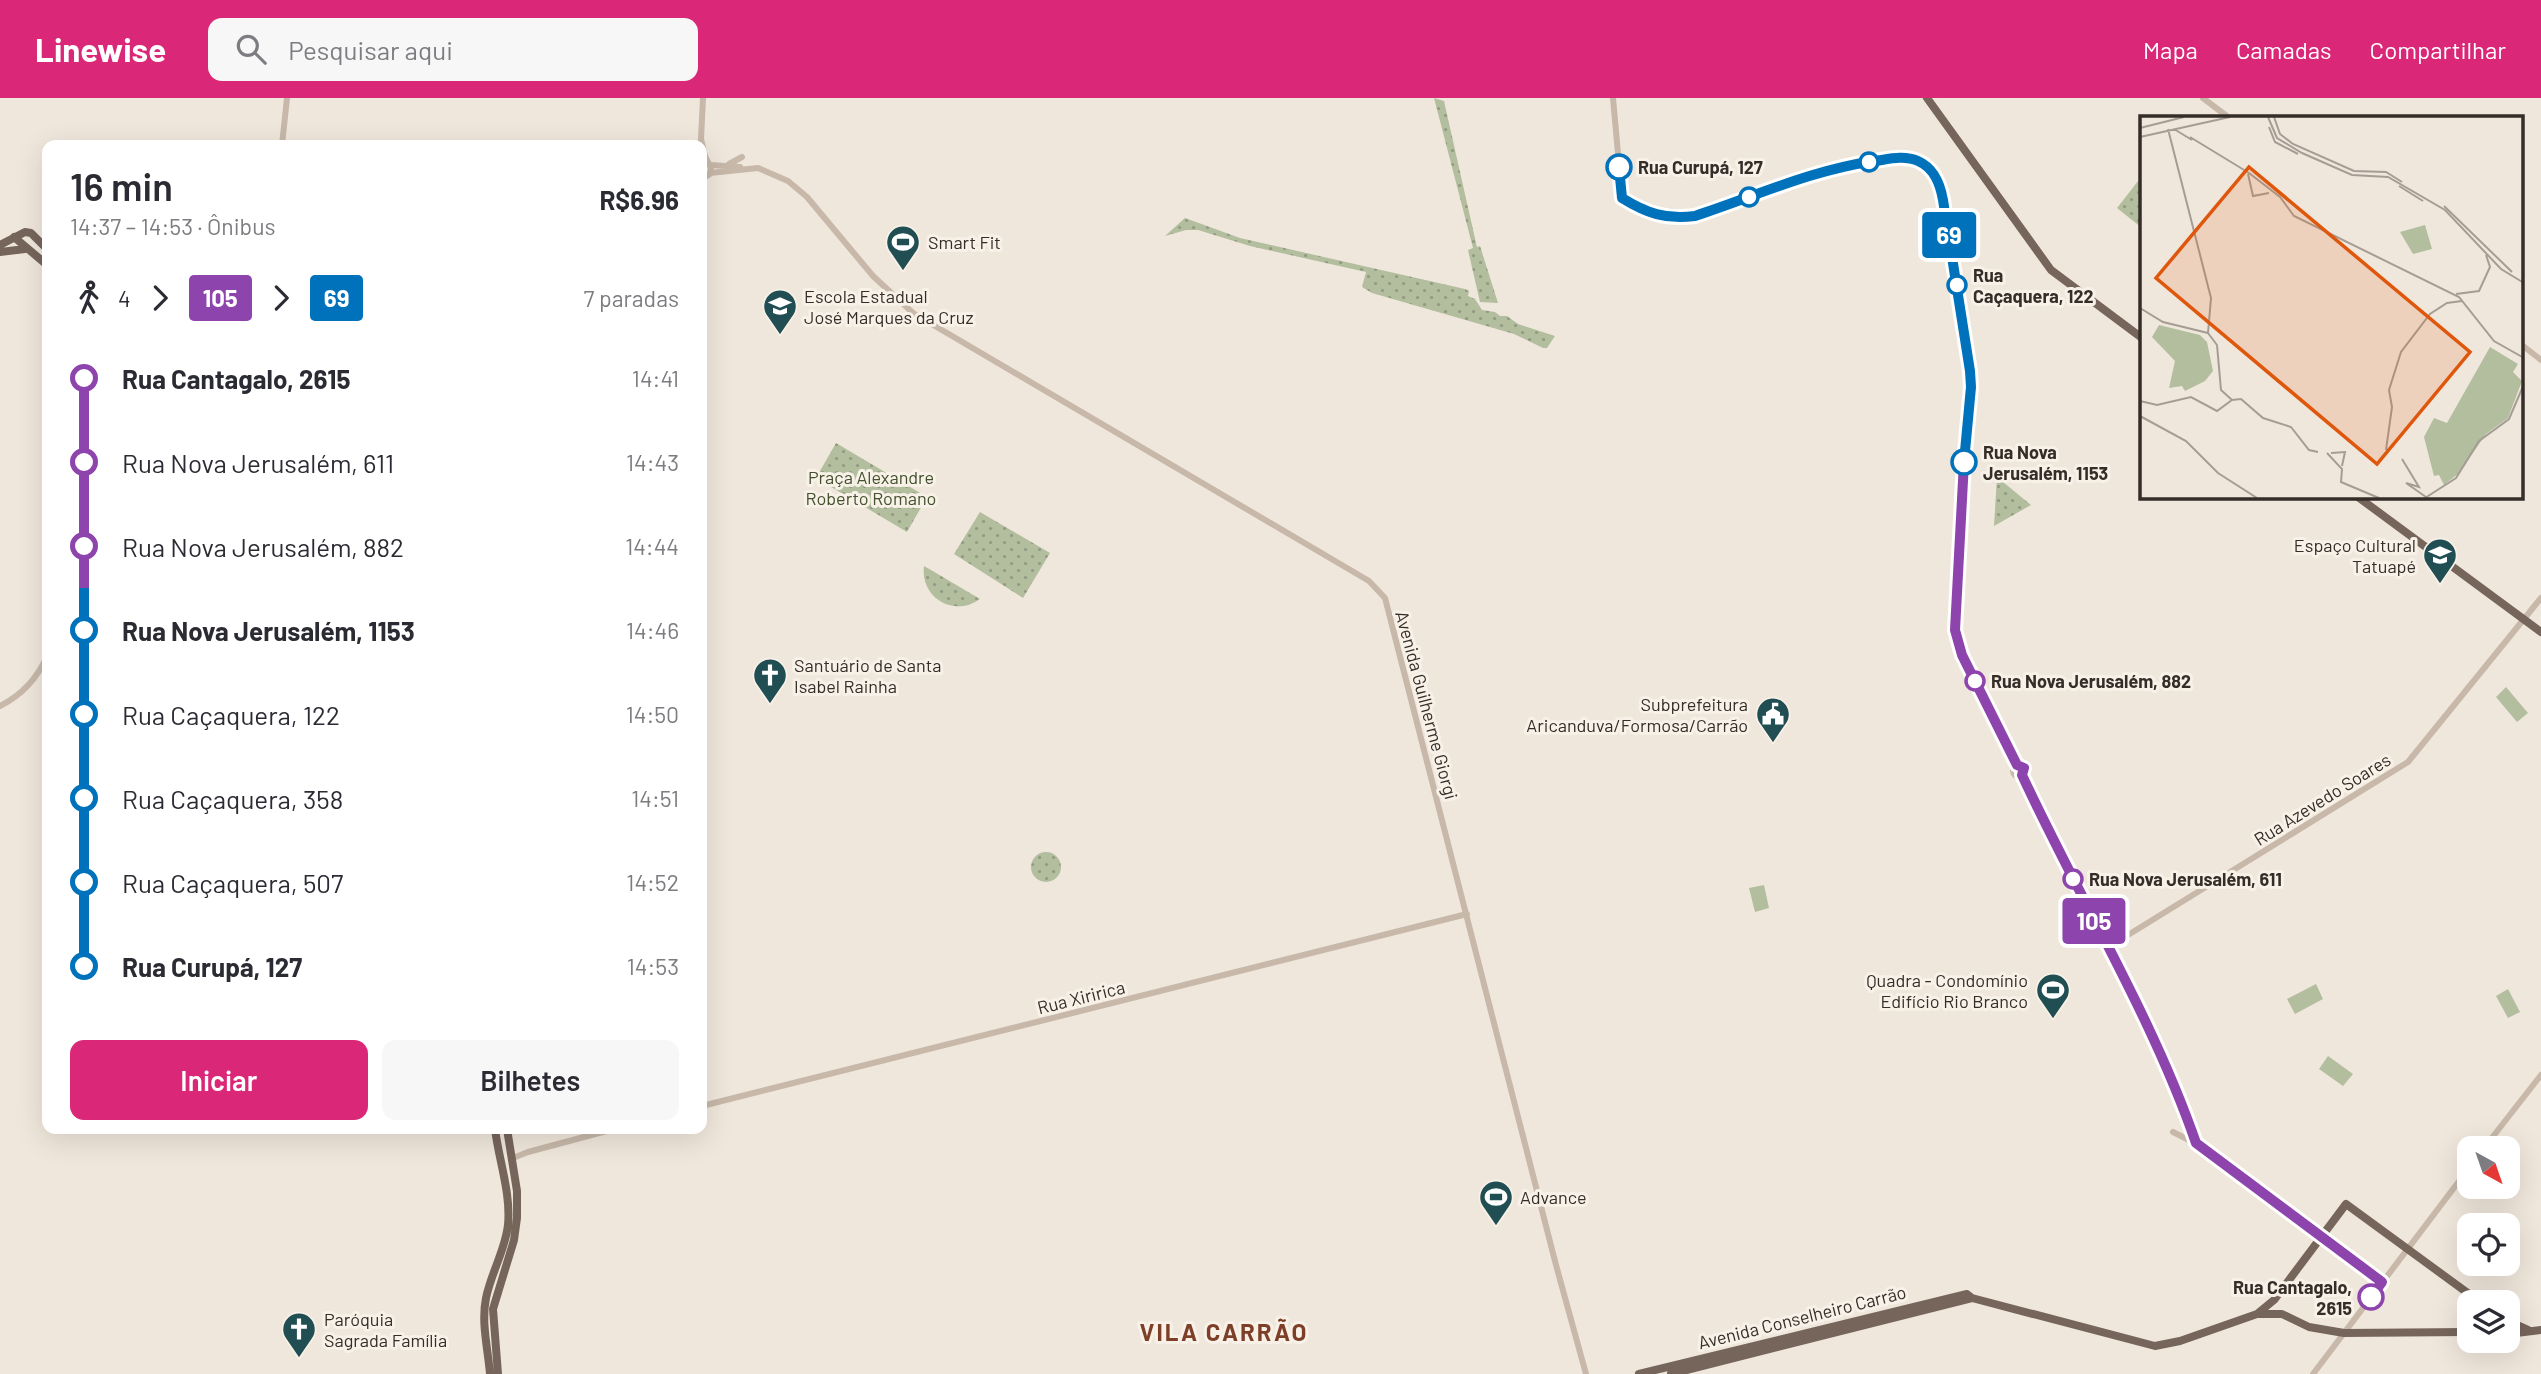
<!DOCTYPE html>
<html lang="pt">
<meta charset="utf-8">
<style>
:root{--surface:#fff;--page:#f7f7f7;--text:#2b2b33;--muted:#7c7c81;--accent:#db2777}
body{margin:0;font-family:Barlow,sans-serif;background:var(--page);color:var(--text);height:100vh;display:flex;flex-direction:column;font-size:26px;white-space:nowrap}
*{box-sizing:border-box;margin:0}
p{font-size:23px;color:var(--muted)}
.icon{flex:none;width:38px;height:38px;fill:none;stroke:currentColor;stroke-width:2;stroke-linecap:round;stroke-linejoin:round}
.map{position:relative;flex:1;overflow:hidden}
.details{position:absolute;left:42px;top:42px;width:665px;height:994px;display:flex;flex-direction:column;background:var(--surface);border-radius:14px;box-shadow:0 7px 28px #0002}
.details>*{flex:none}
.badge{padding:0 14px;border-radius:5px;font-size:24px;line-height:46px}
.needle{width:46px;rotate:140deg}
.tools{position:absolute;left:2457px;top:1038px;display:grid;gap:14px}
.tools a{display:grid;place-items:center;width:63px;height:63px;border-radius:14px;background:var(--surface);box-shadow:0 7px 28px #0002;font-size:35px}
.map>.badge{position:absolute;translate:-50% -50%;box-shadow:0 0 0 4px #fff}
.legs{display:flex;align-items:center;gap:10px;height:77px;padding:0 28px;font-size:23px}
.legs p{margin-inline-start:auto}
.summary{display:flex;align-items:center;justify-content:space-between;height:119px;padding:0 28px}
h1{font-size:38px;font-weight:600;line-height:52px}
.cta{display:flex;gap:14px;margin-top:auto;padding:14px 28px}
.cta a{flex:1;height:80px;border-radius:14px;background:var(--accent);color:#fff;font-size:28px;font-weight:600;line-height:80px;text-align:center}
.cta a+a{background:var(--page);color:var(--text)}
ul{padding:0 28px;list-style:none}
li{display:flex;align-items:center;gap:24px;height:84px;font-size:26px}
li i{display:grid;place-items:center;width:10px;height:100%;margin:0 9px;background:currentColor}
li i::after{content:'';width:18px;height:18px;margin:-9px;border:5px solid;border-radius:50%;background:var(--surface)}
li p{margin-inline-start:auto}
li:first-child i{background:linear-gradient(#0000 50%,currentColor 0)}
li:last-child i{background:linear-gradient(currentColor 50%,#0000 0)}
header{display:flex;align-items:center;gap:42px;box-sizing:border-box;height:98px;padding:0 35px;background:var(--accent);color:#fff}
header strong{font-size:33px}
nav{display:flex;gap:38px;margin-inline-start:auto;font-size:24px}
.search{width:490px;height:63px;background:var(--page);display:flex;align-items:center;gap:18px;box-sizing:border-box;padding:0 24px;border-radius:14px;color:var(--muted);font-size:26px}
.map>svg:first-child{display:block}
</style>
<header>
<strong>Linewise</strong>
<div class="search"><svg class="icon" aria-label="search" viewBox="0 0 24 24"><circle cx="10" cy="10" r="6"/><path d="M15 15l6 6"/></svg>Pesquisar aqui</div>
<nav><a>Mapa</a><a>Camadas</a><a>Compartilhar</a></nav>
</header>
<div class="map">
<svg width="2541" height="1276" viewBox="0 0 2541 1276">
<defs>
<pattern id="green-dots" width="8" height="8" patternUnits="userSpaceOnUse" patternTransform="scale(1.75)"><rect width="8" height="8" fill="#b2be9e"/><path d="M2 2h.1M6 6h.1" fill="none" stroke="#929b81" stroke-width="1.8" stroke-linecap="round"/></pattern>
</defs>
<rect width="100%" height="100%" fill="#f0e7dc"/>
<!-- green -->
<path fill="url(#green-dots)" d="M1434,0l10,3 32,142 1,4 3,-1 18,57 -18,-1 -12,-52 5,-2z
M2142,78v52l-25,-20z
M1185,120l55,20 225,51 4,2 -1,5 7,3 7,11 13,2 5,4h7l11,8 37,12 -8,12h-4l-29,-14 -142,-41 -10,-6 4,-15 -116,-26 -52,-16h-12l-21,6z
M836,345l91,54 -20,35 -91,-54z
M1997,379l34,28 -37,21z
M980,414l70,41 -27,45 -69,-44z
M924,468l7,4 49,29c-26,19 -60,-1 -56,-33z
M1031 769a15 15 0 1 1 30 0a15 15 0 1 1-30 0Z"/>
<!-- pitch -->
<path fill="#b2be9e" d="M2506,589l22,26 -11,9 -21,-25z
M1764,787l5,23 -14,4 -6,-24z
M2316,886l7,15 -28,15 -8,-15z
M2508,891l12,23 -12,6 -12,-22z
M2328,958l25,18 -10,12 -24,-17z"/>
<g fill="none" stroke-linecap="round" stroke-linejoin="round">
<!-- minor -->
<path stroke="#c7b8a9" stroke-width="6" d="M1613,0l9,100 28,16 13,3 32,-1 133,-47 76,-11 13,2 12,8 8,12 6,20 28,187 -3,23 -13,220 7,25 55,110
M2203,0l25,19
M282,47l5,-47
M729,66l13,-7
M711,67l29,2
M710,75l48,-5 30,13 19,16 66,79 40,37 456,268 16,17 171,667 30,109
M702,81l8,-5 1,-6 -6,-12 -4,-17 2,-41
M2522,247l19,15
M47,432l-2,6 2,10
M0,608c22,-11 37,-27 47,-50
M2013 673a6 6 0 1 1 12 0a6 6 0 1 1-12 0Z
M2022,677c58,123 127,242 174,368l186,139
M2107,850l301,-186 133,-164
M702,1008l765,-192
M2173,1034l16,8h6
M2484,1050l57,-73
M513,1060l15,-6 86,-23
M2313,1276l156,-206"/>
<!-- major -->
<path stroke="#76655b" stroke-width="8" d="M1927,0l124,172 91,68
M14,139l33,28
M0,147l25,-13 6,1 16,16
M0,154l25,-3
M2358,399l183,135
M2257,1216l17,-14 72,-96 134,98
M2508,1223l20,9
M2508,1236l33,-4
M490,1276c-2,-25 -9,-51 -4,-76 5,-25 19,-47 22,-73 3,-32 -9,-64 -13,-96
M498,1276l-5,-65 21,-69 3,-22v-27l-10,-62
M1639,1276l328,-80 5,4 183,48 25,-5 77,-27h25l27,13 35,6 125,-1
M1671,1276l301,-76"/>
</g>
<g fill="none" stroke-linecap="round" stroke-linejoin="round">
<!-- line-1 casing -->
<g stroke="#fff" stroke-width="16">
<path id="line-1" d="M1964,364l-9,168 7,25 55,110 7,3 -2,7c57,123 130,241 174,368l186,139 -11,15"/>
</g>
<!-- line-2 casing -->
<g stroke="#fff" stroke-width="16">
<path id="line-2" d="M1619,69l3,31c24,15 44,22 73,18 61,-20 116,-46 180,-55 14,-2 29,-6 43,0 16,7 22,22 25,39l27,171 1,16 -7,75"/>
</g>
<!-- line-1 -->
<use href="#line-1" stroke="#8e44ad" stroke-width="10"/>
<!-- line-2 -->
<use href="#line-2" stroke="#0072bc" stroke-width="10"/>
</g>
<!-- icons -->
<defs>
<g id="stadium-pin" transform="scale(1.75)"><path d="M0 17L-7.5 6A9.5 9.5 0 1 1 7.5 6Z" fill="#214e53" stroke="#f8f1e8"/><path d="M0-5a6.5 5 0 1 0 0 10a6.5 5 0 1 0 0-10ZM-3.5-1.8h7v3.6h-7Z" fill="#fff"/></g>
<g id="school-pin" transform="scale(1.75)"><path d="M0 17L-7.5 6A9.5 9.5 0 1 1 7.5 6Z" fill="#214e53" stroke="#f8f1e8"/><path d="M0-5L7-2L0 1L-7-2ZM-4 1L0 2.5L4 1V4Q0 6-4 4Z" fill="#fff"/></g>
<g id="university-pin" transform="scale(1.75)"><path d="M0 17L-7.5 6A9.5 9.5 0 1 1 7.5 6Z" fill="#214e53" stroke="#f8f1e8"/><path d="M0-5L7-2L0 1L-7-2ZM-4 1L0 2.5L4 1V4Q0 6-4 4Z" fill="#fff"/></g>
<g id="church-pin" transform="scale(1.75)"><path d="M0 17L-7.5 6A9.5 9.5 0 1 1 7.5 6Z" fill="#214e53" stroke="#f8f1e8"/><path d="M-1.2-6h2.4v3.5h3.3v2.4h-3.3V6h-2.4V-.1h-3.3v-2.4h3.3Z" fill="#fff"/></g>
<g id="civic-pin" transform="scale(1.75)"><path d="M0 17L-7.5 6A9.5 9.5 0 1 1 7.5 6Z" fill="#214e53" stroke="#f8f1e8"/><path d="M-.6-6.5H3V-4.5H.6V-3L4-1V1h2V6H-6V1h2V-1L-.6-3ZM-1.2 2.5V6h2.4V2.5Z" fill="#fff"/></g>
</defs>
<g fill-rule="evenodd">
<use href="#stadium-pin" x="903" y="144"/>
<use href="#school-pin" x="780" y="208"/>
<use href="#university-pin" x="2440" y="457"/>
<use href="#church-pin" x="770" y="577"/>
<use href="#civic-pin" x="1773" y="616"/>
<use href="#stadium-pin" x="2053" y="892"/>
<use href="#stadium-pin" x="1496" y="1099"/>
<use href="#church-pin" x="299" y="1231"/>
</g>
<!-- markers -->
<g fill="#fff" stroke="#0072bc" stroke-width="3.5">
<circle cx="1869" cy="64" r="9"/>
<circle cx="1619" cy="69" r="12"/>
<circle cx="1749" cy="99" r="9"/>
<circle cx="1957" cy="187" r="9"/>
<circle cx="1964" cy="364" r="12"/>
</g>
<g fill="#fff" stroke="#8e44ad" stroke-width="3.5">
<circle cx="1975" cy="583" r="9"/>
<circle cx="2073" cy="781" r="9"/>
<circle cx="2371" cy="1199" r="12"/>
</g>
<g text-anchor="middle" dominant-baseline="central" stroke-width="6" stroke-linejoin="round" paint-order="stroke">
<!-- stop labels -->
<g font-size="18" font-weight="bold" fill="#352d28" stroke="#f8f1e8" text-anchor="start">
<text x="1638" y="69">Rua Curupá, 127</text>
<text x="1973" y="177">Rua<tspan x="1973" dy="21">Caçaquera, 122</tspan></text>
<text x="1983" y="354">Rua Nova<tspan x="1983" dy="21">Jerusalém, 1153</tspan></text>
<text x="1991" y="583">Rua Nova Jerusalém, 882</text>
<text x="2089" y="781">Rua Nova Jerusalém, 611</text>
<text x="2352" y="1189" text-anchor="end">Rua Cantagalo,<tspan x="2352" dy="21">2615</tspan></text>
</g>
<!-- poi labels -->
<g font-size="18" fill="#352d28" stroke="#f8f1e8" text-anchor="start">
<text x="928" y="144">Smart Fit</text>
<text x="804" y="198">Escola Estadual<tspan x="804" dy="21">José Marques da Cruz</tspan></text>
<text x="2416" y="447" text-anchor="end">Espaço Cultural<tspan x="2416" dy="21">Tatuapé</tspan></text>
<text x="794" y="567">Santuário de Santa<tspan x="794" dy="21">Isabel Rainha</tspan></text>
<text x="1748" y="606" text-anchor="end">Subprefeitura<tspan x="1748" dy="21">Aricanduva/Formosa/Carrão</tspan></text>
<text x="2028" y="882" text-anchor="end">Quadra - Condomínio<tspan x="2028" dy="21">Edifício Rio Branco</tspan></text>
<text x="1520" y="1099">Advance</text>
<text x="324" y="1221">Paróquia<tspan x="324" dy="21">Sagrada Família</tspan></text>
</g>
<!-- park labels -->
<g font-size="18" fill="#43512e" stroke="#f8f1e8">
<text x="871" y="379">Praça Alexandre<tspan x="871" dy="21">Roberto Romano</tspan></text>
</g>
<!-- street labels -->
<g font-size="18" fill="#352d28" stroke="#f8f1e8">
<text transform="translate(1427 607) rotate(75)">Avenida Guilherme Giorgi</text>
<text transform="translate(2322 701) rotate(-32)">Rua Azevedo Soares</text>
<text transform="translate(1081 899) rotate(-14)">Rua Xiririca</text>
<text transform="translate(1802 1219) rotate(-14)">Avenida Conselheiro Carrão</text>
</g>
<!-- district labels -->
<g font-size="24" font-weight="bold" letter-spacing="2" fill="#7d3f28" stroke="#f8f1e8">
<text x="1224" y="1233">VILA CARRÃO</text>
</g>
</g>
<!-- overview -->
<g transform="translate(2140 18)">
<rect width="383" height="383" fill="#f0e7dc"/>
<path d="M285,109l7,24 -19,5 -13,-22zM19,209l41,10 7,7 6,29 -8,10 -20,10 -3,-5 -13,2 6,-27 -23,-24z" fill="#b2be9e"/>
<path d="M350,231l28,17 -5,8 9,9 -14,37 -22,16 -27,39 -15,12 -5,-10 -5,1 -10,-39 10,-19 13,5z" fill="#b2be9e"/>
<path fill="none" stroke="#a59d94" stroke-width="2" d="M128,1l9,21 25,15 50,22 36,2 57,33 56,59 23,14M134,1l6,17 13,10 61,27 32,1 16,10M129,11l6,15 23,12M0,12l44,-11M28,13l43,169 -3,35M34,13l18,11M0,21l90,-20M50,21l59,36 31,24 14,19 165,81 35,44 30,17M108,58l5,22 16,-3M259,70l24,15M304,90l68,66M316,178l23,-3 11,-24 -4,-12M0,192l23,14 45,11M68,217l9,12 4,45 11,10M0,285l17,4 34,-8 26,14 15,-11 9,-1 22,19 28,9 18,23 9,2M0,300l46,25 32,32 39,25M246,334l6,-43 -3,-17 12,-38 29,-38 17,-11 15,-2M187,337l15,16 -1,13 38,16M191,337l14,-1 -3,14M262,343l17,28 -13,-4M266,367l20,14M285,382l31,-20 23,-37 30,-22 15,-35"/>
<path fill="#df570d" fill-opacity="0.15" stroke="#df570d" stroke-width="3.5" d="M109,51l221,185 -93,112 -221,-186z"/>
<rect width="383" height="383" fill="none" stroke="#352d28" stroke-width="3.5"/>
</g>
</svg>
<div class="tools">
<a><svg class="needle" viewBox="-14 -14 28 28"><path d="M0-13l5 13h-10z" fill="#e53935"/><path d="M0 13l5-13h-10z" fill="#7c7c81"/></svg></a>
<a><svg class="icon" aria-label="locate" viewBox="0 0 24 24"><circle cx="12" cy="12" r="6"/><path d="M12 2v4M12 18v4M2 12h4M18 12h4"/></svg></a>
<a><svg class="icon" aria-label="layers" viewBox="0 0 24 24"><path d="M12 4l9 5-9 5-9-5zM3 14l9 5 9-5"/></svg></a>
</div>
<b class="badge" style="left:2094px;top:823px;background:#8e44ad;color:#fff">105</b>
<b class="badge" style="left:1949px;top:137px;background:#0072bc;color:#fff">69</b>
<section class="details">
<div class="summary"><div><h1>16 min</h1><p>14:37 – 14:53 · Ônibus</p></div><b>R$6.96</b></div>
<div class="legs"><svg class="icon" aria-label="walk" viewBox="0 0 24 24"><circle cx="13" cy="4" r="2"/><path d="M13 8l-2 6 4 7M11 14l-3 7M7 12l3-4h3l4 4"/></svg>4<svg class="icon" aria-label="forward" viewBox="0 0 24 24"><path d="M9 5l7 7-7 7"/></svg><b class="badge" style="background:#8e44ad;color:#fff">105</b><svg class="icon" aria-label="forward" viewBox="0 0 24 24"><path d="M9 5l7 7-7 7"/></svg><b class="badge" style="background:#0072bc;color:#fff">69</b><p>7 paradas</p></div>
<ul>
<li><i style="color:#8e44ad"></i><b>Rua Cantagalo, 2615</b><p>14:41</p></li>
<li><i style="color:#8e44ad"></i><span>Rua Nova Jerusalém, 611</span><p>14:43</p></li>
<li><i style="color:#8e44ad"></i><span>Rua Nova Jerusalém, 882</span><p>14:44</p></li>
<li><i style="color:#0072bc"></i><b>Rua Nova Jerusalém, 1153</b><p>14:46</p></li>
<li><i style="color:#0072bc"></i><span>Rua Caçaquera, 122</span><p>14:50</p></li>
<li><i style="color:#0072bc"></i><span>Rua Caçaquera, 358</span><p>14:51</p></li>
<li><i style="color:#0072bc"></i><span>Rua Caçaquera, 507</span><p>14:52</p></li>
<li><i style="color:#0072bc"></i><b>Rua Curupá, 127</b><p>14:53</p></li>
</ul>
<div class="cta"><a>Iniciar</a><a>Bilhetes</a></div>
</section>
</div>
